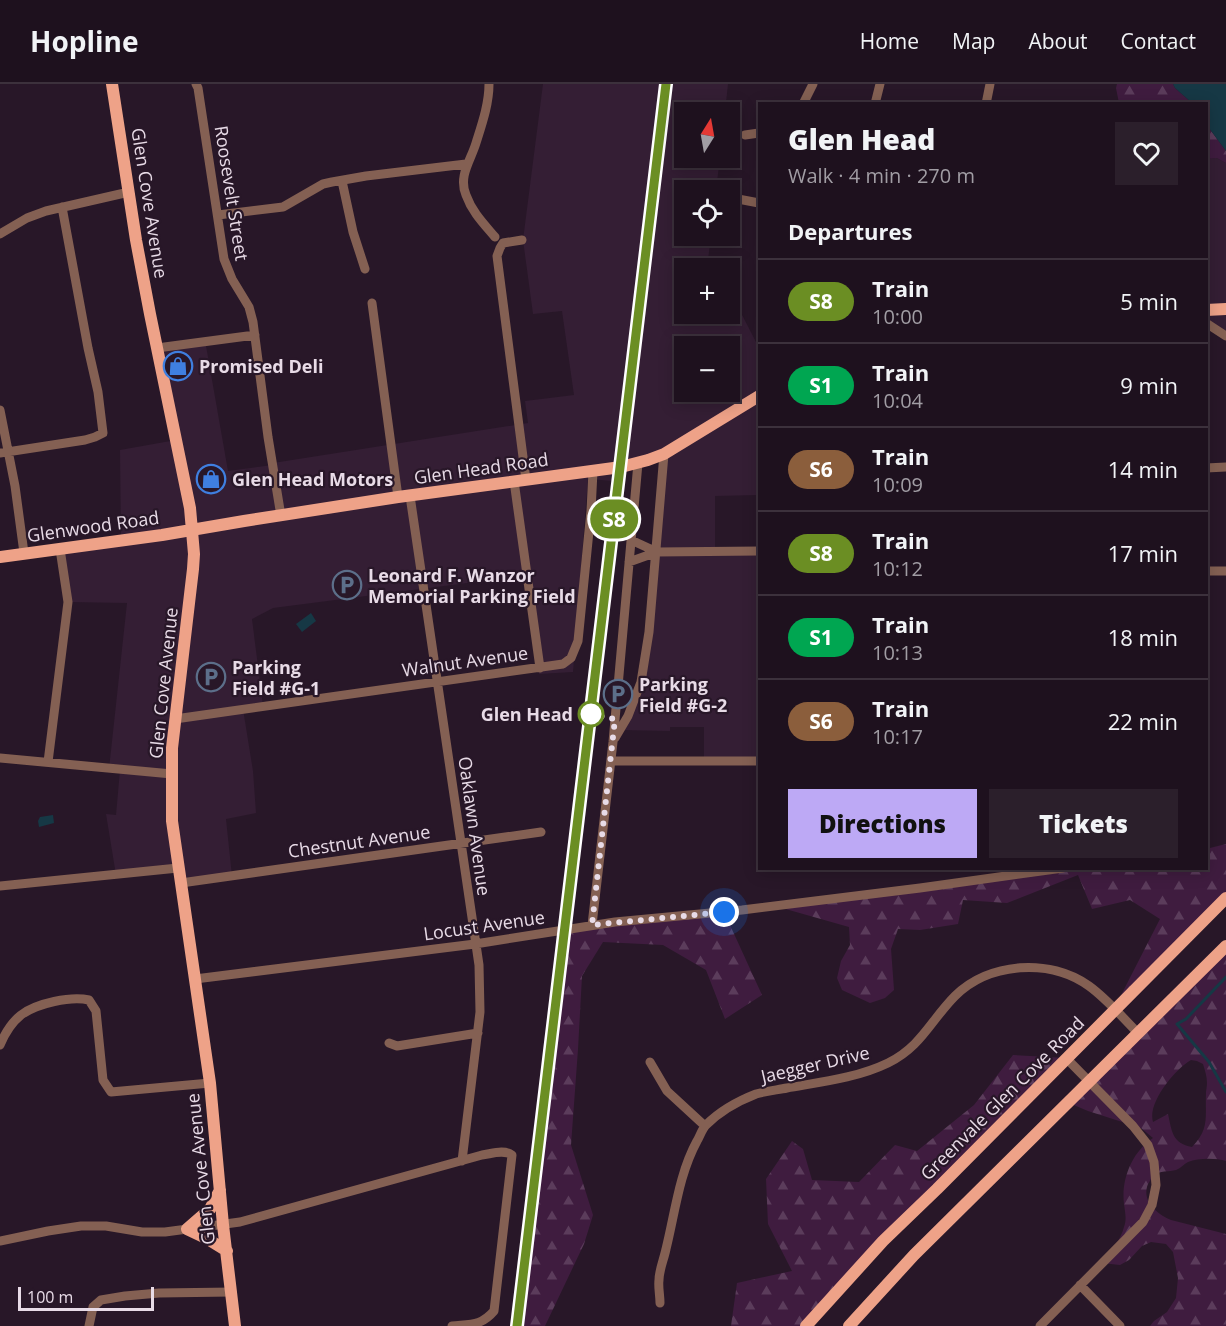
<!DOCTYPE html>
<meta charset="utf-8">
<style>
:root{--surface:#1e111e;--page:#2b1f2b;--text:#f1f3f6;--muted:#a19da4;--line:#3c313c;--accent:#bda9f5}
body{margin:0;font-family:"Open Sans",sans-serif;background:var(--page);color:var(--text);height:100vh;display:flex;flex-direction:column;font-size:22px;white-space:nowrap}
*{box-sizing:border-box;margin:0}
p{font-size:20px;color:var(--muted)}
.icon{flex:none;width:33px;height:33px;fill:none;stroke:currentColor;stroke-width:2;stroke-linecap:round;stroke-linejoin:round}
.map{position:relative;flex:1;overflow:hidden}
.details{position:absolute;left:758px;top:18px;width:450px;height:768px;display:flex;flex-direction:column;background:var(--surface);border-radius:0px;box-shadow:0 3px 15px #0003,0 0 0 2px var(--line)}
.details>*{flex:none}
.badge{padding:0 12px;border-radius:20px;font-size:21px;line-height:39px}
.needle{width:39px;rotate:11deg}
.controls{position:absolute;left:674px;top:18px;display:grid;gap:12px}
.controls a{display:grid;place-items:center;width:66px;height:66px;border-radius:0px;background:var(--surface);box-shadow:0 3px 15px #0003,0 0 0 2px var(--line);font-size:30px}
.scale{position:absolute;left:18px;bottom:15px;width:136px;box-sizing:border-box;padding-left:6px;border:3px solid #e8dbe7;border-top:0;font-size:16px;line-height:21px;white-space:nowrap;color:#e8dbe7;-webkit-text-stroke:4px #281728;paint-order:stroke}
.you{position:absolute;width:30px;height:30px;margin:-15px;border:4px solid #fff;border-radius:50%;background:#1a73e8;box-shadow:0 0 0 9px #1a73e833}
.map>.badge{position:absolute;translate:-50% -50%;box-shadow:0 0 0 3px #fff}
h2{padding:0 30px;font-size:22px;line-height:54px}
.round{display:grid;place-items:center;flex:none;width:63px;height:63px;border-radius:0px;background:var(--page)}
.head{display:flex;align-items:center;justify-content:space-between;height:102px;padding:0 30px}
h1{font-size:28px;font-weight:800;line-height:45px}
.button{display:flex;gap:12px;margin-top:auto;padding:12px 30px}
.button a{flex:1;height:69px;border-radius:0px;background:var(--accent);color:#111;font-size:24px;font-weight:800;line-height:69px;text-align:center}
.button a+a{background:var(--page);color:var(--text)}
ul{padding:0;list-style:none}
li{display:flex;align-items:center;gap:18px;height:84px;padding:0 30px;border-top:2px solid var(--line)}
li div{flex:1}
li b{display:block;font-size:22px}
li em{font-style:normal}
li .badge{min-width:66px;font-weight:700;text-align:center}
header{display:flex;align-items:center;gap:36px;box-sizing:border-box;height:84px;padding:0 30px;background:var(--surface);border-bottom:2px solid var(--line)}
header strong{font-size:28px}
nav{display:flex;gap:33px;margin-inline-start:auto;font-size:21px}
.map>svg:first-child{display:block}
</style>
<header>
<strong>Hopline</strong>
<nav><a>Home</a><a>Map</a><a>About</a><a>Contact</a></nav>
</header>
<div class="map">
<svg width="1226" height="1242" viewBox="0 0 1226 1242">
<defs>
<pattern id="forest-firs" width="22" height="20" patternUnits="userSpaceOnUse" patternTransform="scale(1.5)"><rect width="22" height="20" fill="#3f1c3f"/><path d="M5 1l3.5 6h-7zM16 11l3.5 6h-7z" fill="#5b3c5b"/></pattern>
</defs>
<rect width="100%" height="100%" fill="#281728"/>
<!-- built -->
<path fill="#341e34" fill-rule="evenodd" d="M543,0h118l-48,397 -25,-2 -15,193 -34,2 -10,-99 -256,33 -21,11 11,87 -20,3 10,62 3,42 -30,6 6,57 -52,9 -3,-19 -61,9 -10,-61 10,1 4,-45 -11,-1 18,-166 -59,-1 -8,-53 61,-8 -1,-91 56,-10 -20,-92 49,-8 23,131 44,-6 1,-2 255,-40 -3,-22 49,-6 -12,-84 -29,3 -10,-74z
M666,0h62l-3,28h-41v46h36l-4,32h-32v46h27l-4,32h-23v46h18v6l18,-6h9v-4l9,-3 21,41v147l-44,1v54l44,1v210h-55v-34h-34v4l-50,-1 21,-48 23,-227 -43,12zM684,262h45v46h-45z
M1217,74l9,5v173l-20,-13v-164z"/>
<!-- forest -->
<path fill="url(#forest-firs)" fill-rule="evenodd" d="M1117,0h56l2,4 17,15h-73l-3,-15z
M1206,40l20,27v12l-9,-5 -11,1z
M1226,760v54l-112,111 46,-90 -30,-19 -38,9 -14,-34 -71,28 -44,-3 -5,24 -38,6 -22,-1 -7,20 3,41 -9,8 -15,5 -28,-13 -5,-12 4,-17 9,-16 -1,-18 -74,-21 288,-37 143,-1v-19z
M724,828l38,83 -37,24 -19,-49 -43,-25 -60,-3 -21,34 -4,73 -7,96 22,70 -9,29 -39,82h-28l48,-397z
M1226,862v215c-10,-3 -28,-3 -38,1 -4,2 -7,6 -12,8 -7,2 -16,0 -23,6 -1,1 -4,7 -5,8 -7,17 9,30 23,36l55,14v92h-76l4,-5 13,-9 9,-14 2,-20 -5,-26 -7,-8 -15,-2 -9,4 -13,14 -9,5 -18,-2c8,-11 19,-23 22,-36 3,-8 1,-15 0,-23 -3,-25 8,-52 29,-66l-12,-10 -53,-17 -19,-8zM1191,976l6,1 6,3c2,6 4,13 4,19 0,4 -1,7 -1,10 -1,23 4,36 -14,54 -20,-4 -20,-15 -24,-33l-15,8c-6,-19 22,-53 38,-62z
M1013,971l53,3 -260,268h-75l6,-43 55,-12 -24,-47 -2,-45 26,-38 11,8 9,31 47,2 36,-37 22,6 57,-46z"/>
<!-- water -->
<path fill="#163845" d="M1173,0h53v67l-20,-27v-20l-14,-1 -17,-15z
M311,529l5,8 -14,11 -6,-8z
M53,731l1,8 -15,4 -1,-6 2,-4z"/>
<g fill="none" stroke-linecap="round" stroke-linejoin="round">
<!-- stream -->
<path stroke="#163845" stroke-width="3" d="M1226,893l-40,42 -9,5 32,38 17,30"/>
<!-- minor -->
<path stroke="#846053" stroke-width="9" d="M196,0l2,4 26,171 8,20 17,28 4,15 15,115 13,79
M489,0c0,20 -7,40 -13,59 -5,17 -18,33 -10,52 6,17 18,29 29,42
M803,20l10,-20
M875,20l5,-20
M986,20l4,-20
M745,51l14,-2
M342,97l11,51 12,37
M738,115l21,4
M218,131l65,-8 40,-23 9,-2 34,-6 100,-12
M0,150l27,-16 19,-7 83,-19
M522,156l-19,3 -3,5 -3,8 29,224
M372,219l26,194
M1206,239l20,13
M157,264l98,-13
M0,326l15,76 9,67
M0,369l85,-13 10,-3 8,-4 -5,-41 -10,-44 -26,-141
M1206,384l20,-1
M514,397l26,187
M410,412l69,469 1,47 -18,149
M631,456l26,12 102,-1
M629,478l28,-10
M1206,487h20
M175,635l388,-55 8,-6 7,-17 13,-130 2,-40
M615,654l13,-22 13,-34 8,-50 15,-178
M0,674l172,16
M611,677h148
M48,678l20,-160 -8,-53
M181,799l360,-51
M0,802l178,-18
M592,841l21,-183 25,-279
M195,895l280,-35 140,-22 127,-12 178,-22 143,-20
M389,959l8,3 81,-13
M0,961c5,-12 11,-22 21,-30 16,-12 50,-19 68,-15l7,11 7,69 8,12 99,-9
M650,978l17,29 38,35
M0,1157l48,-10 33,-5h25l36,6h23l75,-10 242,-67c9,-1 22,-6 30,0l-18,156c-13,15 -23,13 -42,15
M1080,1201l40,41
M660,1219c0,-8 -2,-16 -1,-23 0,-10 5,-21 7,-31 9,-36 13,-75 31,-108 3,-5 5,-12 9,-16 14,-14 32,-24 50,-31 10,-3 21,-4 31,-6 34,-6 70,-10 101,-25 33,-16 43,-43 67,-67 34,-34 95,-38 134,-10 18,13 33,31 49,47
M89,1242l4,-19 8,-7 24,-4 34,-3 73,-1
M1040,1242l103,-104 9,-17 4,-20 -2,-23 -6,-17 -15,-19 -67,-68"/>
<!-- major -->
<path stroke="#eea288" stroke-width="12" d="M112,0l24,156 14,74 40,194 4,46 -1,15 -21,179v73l38,262 13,142 12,101
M1206,226l20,-1
M0,473l162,-22 82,-14 154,-24 223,-30 27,-7 16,-6 95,-58
M220,1106l-10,19 -23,20 19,9 21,13
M806,1242l77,-85 54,-52 289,-291
M849,1242l65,-71 312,-309"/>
<!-- rail casing -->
<g stroke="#aea0ae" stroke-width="5">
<path id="rail" d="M517,1242l149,-1242"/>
</g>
<!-- rail -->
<use href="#rail" stroke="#281728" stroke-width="3" stroke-dasharray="9" stroke-linecap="butt"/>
</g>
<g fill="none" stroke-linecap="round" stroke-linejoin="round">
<!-- line casing -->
<g stroke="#fff" stroke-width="14">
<path id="line" d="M517,1242l149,-1242"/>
</g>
<!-- line -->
<use href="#line" stroke="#6b8e23" stroke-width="9"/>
<!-- walk -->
<path stroke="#e8dbe7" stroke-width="6" stroke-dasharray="0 10.8" d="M591,630l24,5 -23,206 132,-13"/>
</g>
<!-- icons -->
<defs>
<g id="shop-ring" transform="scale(1.5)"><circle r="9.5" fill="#281728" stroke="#3f7fe0" stroke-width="1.5"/><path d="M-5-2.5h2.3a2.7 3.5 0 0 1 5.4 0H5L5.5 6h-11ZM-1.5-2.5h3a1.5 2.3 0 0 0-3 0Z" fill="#3f7fe0"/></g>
<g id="parking-ring" transform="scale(1.5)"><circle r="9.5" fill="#281728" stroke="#5c6f8a" stroke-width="1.5"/><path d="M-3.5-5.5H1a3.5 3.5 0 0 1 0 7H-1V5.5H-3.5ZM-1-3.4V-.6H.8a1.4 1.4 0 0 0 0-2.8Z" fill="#5c6f8a"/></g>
</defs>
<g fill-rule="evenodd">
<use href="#shop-ring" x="178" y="282"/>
<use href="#shop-ring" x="211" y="395"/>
<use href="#parking-ring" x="347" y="501"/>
<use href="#parking-ring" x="211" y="593"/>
<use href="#parking-ring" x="618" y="610"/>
</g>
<!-- markers -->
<circle fill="#fff" stroke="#6b8e23" stroke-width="3" cx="591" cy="630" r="12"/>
<g text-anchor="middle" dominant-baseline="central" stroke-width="4.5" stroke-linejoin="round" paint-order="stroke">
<!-- street labels -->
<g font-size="18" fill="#e8dbe7" stroke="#281728">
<text transform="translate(232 109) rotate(81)">Roosevelt Street</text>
<text transform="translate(150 119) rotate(81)">Glen Cove Avenue</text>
<text transform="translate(481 384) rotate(-8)">Glen Head Road</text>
<text transform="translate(93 442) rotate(-8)">Glenwood Road</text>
<text transform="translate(465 577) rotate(-8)">Walnut Avenue</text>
<text transform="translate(163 599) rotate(-84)">Glen Cove Avenue</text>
<text transform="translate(475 742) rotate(82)">Oaklawn Avenue</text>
<text transform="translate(359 757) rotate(-8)">Chestnut Avenue</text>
<text transform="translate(484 841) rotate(-8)">Locust Avenue</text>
<text transform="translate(815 980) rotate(-13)">Jaegger Drive</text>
<text transform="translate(1002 1014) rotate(-45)">Greenvale Glen Cove Road</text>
<text transform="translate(200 1085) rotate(-96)">Glen Cove Avenue</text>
</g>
<!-- poi labels -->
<g font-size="18" font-weight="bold" fill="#e8dbe7" stroke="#281728" text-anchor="start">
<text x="199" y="282">Promised Deli</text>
<text x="232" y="395">Glen Head Motors</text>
<text x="368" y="491">Leonard F. Wanzor<tspan x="368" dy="21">Memorial Parking Field</tspan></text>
<text x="232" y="583">Parking<tspan x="232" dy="21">Field #G-1</tspan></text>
<text x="639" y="600">Parking<tspan x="639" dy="21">Field #G-2</tspan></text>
</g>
<!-- stop labels -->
<g font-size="18" font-weight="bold" fill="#e8dbe7" stroke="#281728" text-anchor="end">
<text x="573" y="630">Glen Head</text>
</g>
</g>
</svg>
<div class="controls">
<a><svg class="needle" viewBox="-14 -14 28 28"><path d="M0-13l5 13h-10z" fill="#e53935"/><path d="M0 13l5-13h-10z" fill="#a19da4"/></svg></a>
<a><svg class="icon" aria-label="locate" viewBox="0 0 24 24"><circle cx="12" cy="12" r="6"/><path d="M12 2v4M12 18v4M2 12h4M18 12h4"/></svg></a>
<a>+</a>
<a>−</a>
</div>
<div class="scale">100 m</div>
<div class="you" style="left:724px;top:828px"></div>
<b class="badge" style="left:614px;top:435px;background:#6b8e23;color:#fff">S8</b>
<section class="details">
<div class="head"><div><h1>Glen Head</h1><p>Walk · 4 min · 270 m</p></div><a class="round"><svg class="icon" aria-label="heart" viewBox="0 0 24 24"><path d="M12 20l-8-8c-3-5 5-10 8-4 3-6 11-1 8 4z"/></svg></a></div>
<h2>Departures</h2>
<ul>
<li><span class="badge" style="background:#6b8e23;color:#fff">S8</span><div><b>Train</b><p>10:00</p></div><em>5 min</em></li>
<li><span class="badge" style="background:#00a651;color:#fff">S1</span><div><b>Train</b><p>10:04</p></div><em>9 min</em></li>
<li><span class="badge" style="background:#8b5e3c;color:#fff">S6</span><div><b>Train</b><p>10:09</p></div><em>14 min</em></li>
<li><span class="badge" style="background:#6b8e23;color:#fff">S8</span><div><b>Train</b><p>10:12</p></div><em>17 min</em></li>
<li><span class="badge" style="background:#00a651;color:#fff">S1</span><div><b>Train</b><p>10:13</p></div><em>18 min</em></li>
<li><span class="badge" style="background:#8b5e3c;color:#fff">S6</span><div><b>Train</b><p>10:17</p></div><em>22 min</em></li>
</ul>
<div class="button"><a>Directions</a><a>Tickets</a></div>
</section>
</div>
